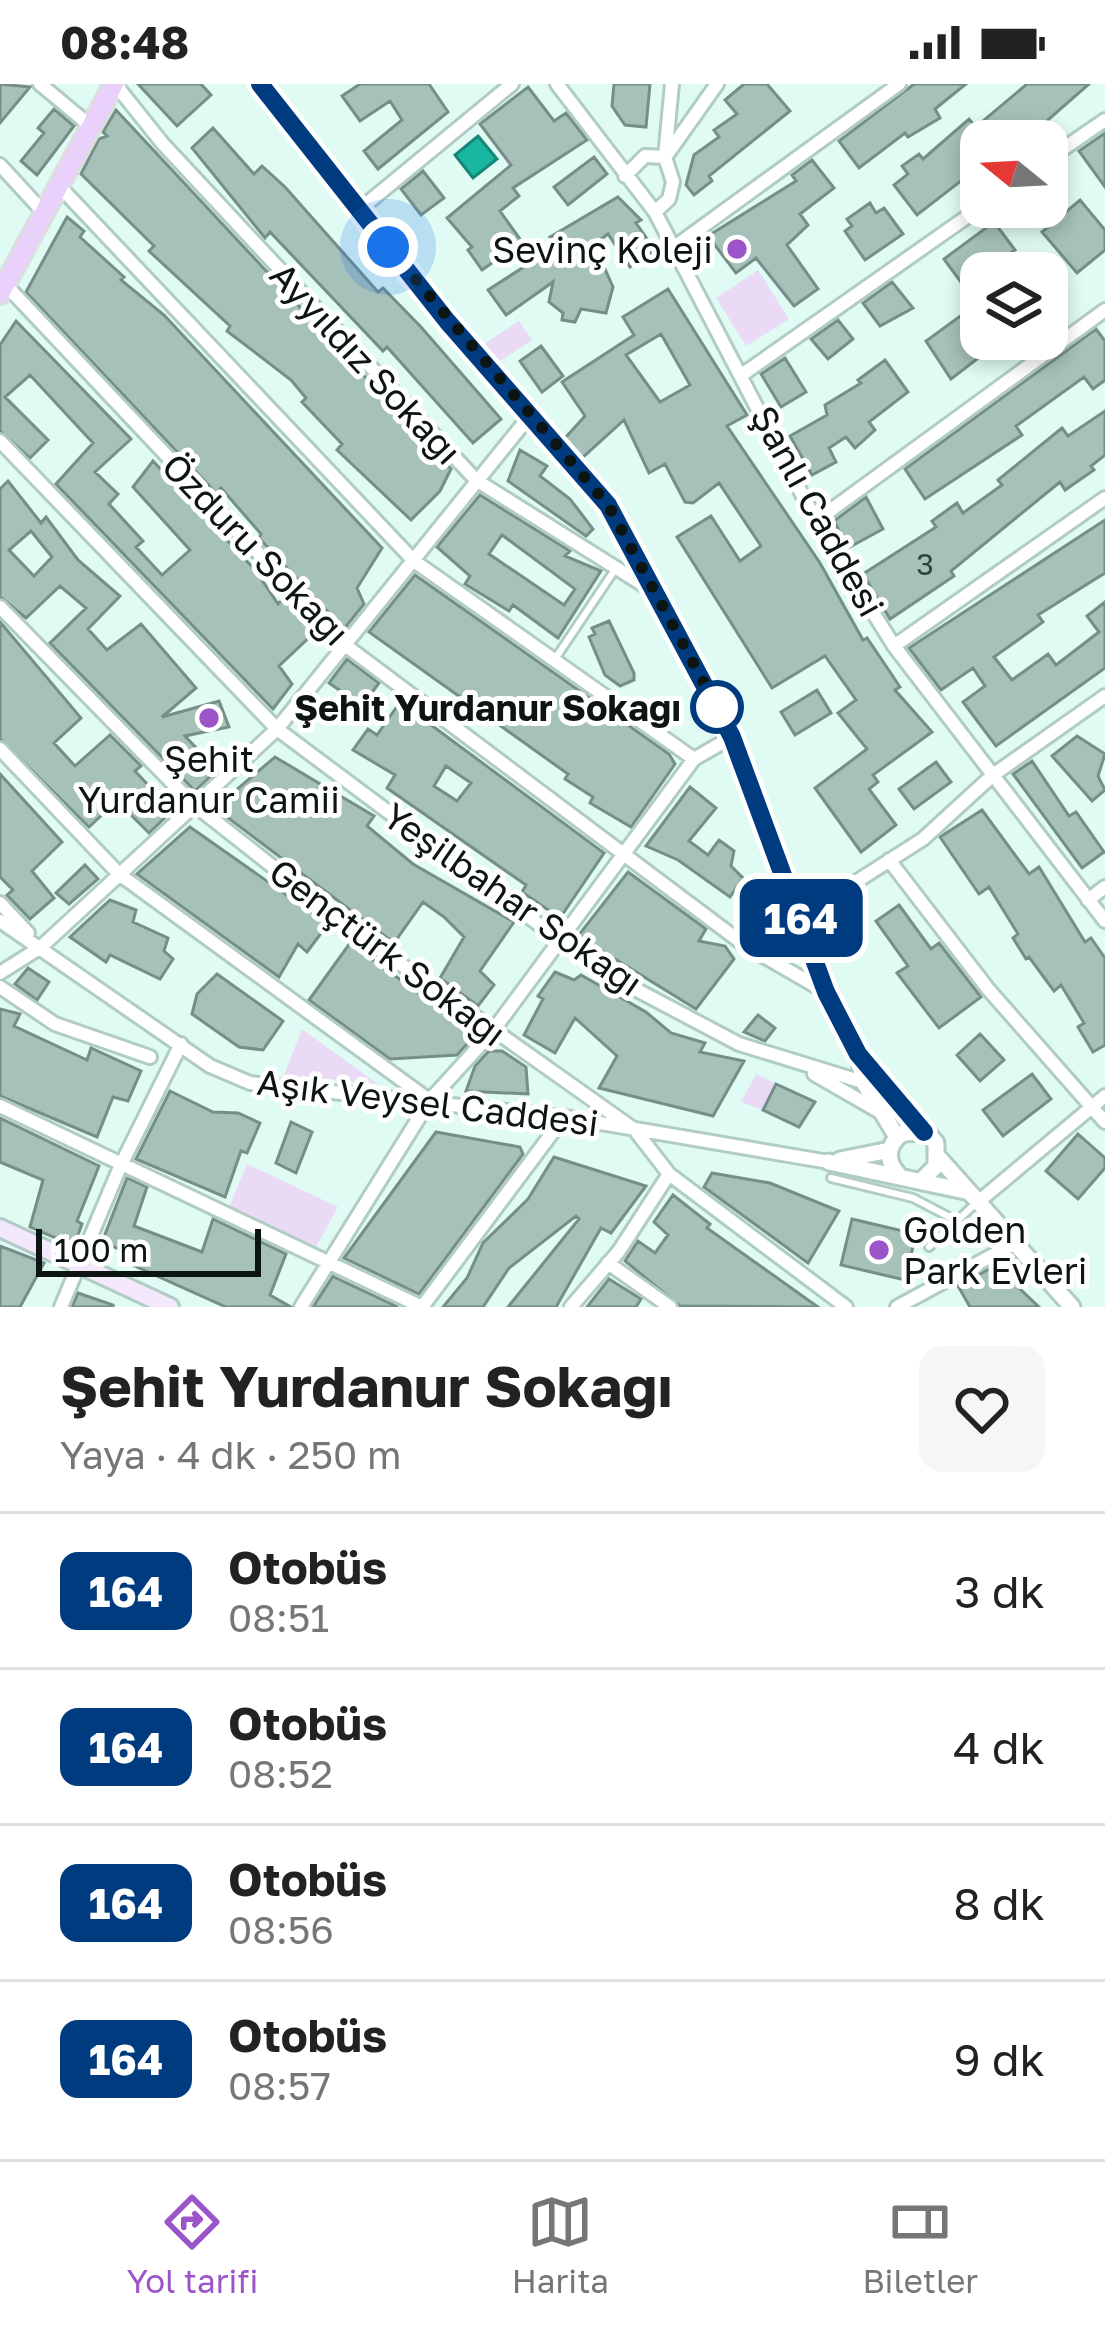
<!DOCTYPE html>
<html lang="tr">
<meta charset="utf-8">
<style>
:root{--surface:#fff;--page:#f6f6f6;--text:#222;--muted:#767676;--line:#e0e0e0;--accent:#9c55c9}
body{margin:0;font-family:"Golos Text",sans-serif;background:var(--page);color:var(--text);height:100vh;display:flex;flex-direction:column;font-size:45px;white-space:nowrap}
*{box-sizing:border-box;margin:0}
p{font-size:39px;color:var(--muted)}
.icon{flex:none;width:66px;height:66px;fill:none;stroke:currentColor;stroke-width:2;stroke-linecap:round;stroke-linejoin:round}
.map{position:relative;height:1223px;overflow:hidden}
.side{display:flex;flex-direction:column;background:var(--surface);flex:1}
.side>*{flex:none}
.badge{padding:0 24px;border-radius:18px;font-size:42px;line-height:78px}
.needle{width:78px;rotate:288deg}
.buttons{position:absolute;left:960px;top:36px;display:grid;gap:24px}
.buttons a{display:grid;place-items:center;width:108px;height:108px;border-radius:24px;background:var(--surface);box-shadow:0 6px 18px #0003;font-size:60px}
.scale{position:absolute;left:36px;bottom:30px;width:225px;box-sizing:border-box;padding-left:12px;border:6px solid #0c1513;border-top:0;font-size:33px;line-height:42px;white-space:nowrap;color:#0c1513;-webkit-text-stroke:9px #fff;paint-order:stroke}
.you{position:absolute;width:60px;height:60px;margin:-30px;border:9px solid #fff;border-radius:50%;background:#1a73e8;box-shadow:0 0 0 18px #1a73e833}
.map>.badge{position:absolute;translate:-50% -50%;box-shadow:0 0 0 6px #fff}
.round{display:grid;place-items:center;flex:none;width:126px;height:126px;border-radius:24px;background:var(--page)}
.head{display:flex;align-items:center;justify-content:space-between;height:204px;padding:0 60px}
h1{font-size:57px;font-weight:700;line-height:90px}
ul{padding:0;list-style:none}
li{display:flex;align-items:center;gap:36px;height:156px;padding:0 60px;border-top:3px solid var(--line)}
li div{flex:1}
li b{display:block;font-size:45px}
li em{font-style:normal}
li .badge{min-width:132px;font-weight:700;text-align:center}
.status{display:flex;justify-content:space-between;align-items:center;height:84px;padding:0 60px;background:var(--surface);direction:ltr}
.status svg{height:33px;fill:currentColor}
.menu{display:flex;justify-content:space-around;align-items:center;height:168px;border-top:3px solid var(--line);background:var(--surface);font-size:33px;color:var(--muted)}
.menu a{display:grid;justify-items:center;gap:6px}
.menu .current{color:var(--accent)}
.map>svg:first-child{display:block}
</style>
<div class="status"><b>08:48</b><svg viewBox="0 0 49 12"><path d="M0 12V9h3v3zM5 12V6h3v6zM10 12V3h3v9zM15 12V0h3v12zM26 1h20v11H26zM47 4h2v5h-2z"/></svg></div>
<div class="map">
<svg width="1105" height="1223" viewBox="0 0 1105 1223">
<rect width="100%" height="100%" fill="#e0fbf4"/>
<!-- green -->
<path fill="#eadaf6" d="M758,186l31,49 -43,27 -30,-48z
M519,237l13,19 -35,23 -13,-19z
M302,945l76,55 -94,-9z
M756,990l20,10 -13,26 -22,-8z
M247,1080l91,43 -22,40 -87,-40z"/>
<!-- water -->
<path fill="#1ab7a0" stroke="#168676" stroke-width="3" d="M478,52l19,23 -24,19 -18,-23z"/>
<!-- building -->
<path fill="#a6c0ba" stroke="#758e88" stroke-width="3" fill-rule="evenodd" d="M0,0l30,3 -30,36z
M138,0h63l10,11 -34,31z
M360,0h69l19,28 -70,57 -14,-18 38,-31 -12,-19 -30,20 -18,-25z
M614,0h36l-4,43 -21,-2 -13,-19z
M744,0h23l23,27 -81,65 3,5 -18,14 -8,-10 8,-30 25,-18 -5,-7 23,-16 -12,-14z
M914,0h52l-31,25 5,9 -32,19 -3,-4 -46,35 -20,-27z
M1027,0h62l-65,57h-43v33l-14,12 -5,-6 -45,35 -23,-30 14,-11 -6,-8 17,-12 4,5 46,-40 7,8z
M528,3l26,34 12,-8 21,27 -74,48 6,8 -19,15 22,31 -40,28 -14,-20 4,-3 -25,-29 64,-53 -31,-41z
M54,25l20,17 -37,49 -16,-14 23,-28 -6,-5z
M116,26l335,359 -11,22 -29,29 -74,-70 5,-6 -40,-42 4,-4 -15,-18 -64,-49 3,-5 -81,-75 5,-5 -73,-72 18,-35 8,-3 -4,-4z
M213,44l41,46 8,-8 23,21 93,105 5,-4 38,39 80,92 -28,24 -86,-96 -4,4 -113,-119 -5,6 -73,-90z
M1105,49v54l-26,-36z
M594,73l13,17 -39,31 -14,-18z
M812,76l22,28 -34,26 8,11 -21,20 31,44 -24,17 -38,-48 -20,15 -28,-37 88,-55 -4,-6z
M423,87l21,27 -23,17 -20,-26z
M618,113l23,23 -5,3 19,27 -25,17 -22,-33 -24,18 10,15 11,2 8,18 -7,26 -25,-4 -6,13 -13,-2 1,-7 -14,-11 4,-20 -47,33 -18,-25 70,-45 -8,-8z
M1080,116l25,30v20l-28,23 -35,-41z
M870,119l6,10 8,-5 19,26 -38,26 -20,-29 7,-5 -5,-7z
M67,133l17,14 -4,6 44,40 -3,3 43,35 218,233 -25,40 7,16 -20,25 -85,-91 2,-4 -40,-46 -5,5 -190,-201z
M994,138l21,28 -34,23v66h22l-52,40 -25,-38 51,-37 -33,-45z
M892,198l21,26 -33,18 -17,-23z
M668,205l79,126 -20,11 93,137 43,77 4,-2 17,25 16,24 -5,3 37,42 -59,43 5,7 -9,7 27,36 -35,27 -46,-64 52,-39 -29,-36 18,-13 -31,-44 -53,32 -95,-151 34,-21 29,45 21,-15 -42,-63 -26,20 -8,-1 -20,-38 -16,9 -25,-53 -42,38 -17,-20 20,-22 -23,-34 72,-47 -11,-18zM661,250l29,51 -30,17 -34,-47z
M838,236l15,19 -25,20 -17,-20z
M16,237l115,118 -36,33 23,22 -9,10 34,37 -7,6 26,28 28,-25 -57,-63 20,-26 103,110 22,33 6,-6 31,34 -36,34 13,18 -19,25 -217,-225 37,-41 -63,-68 -25,22 43,43 -18,18 -30,-27v-86z
M1096,245l9,12v39l-12,9 -9,-12 -68,49 6,9 -97,64 -20,-30z
M541,262l22,30 -21,16 -22,-31z
M785,274l21,34 -25,15 -20,-33z
M885,276l23,32 -39,30 6,8 -20,18 -9,-11 -17,11 7,14 -24,13 -22,-39 37,-21 -2,-10 36,-22 -3,-3z
M1105,327v44l-14,11 3,4 -29,20 -5,-8 -109,89 3,5 -64,43 -27,-45 73,-47 -4,-6 25,-18 6,10 39,-28 -4,-5 64,-52 6,8z
M520,366l27,16 -7,10 30,23 23,30 -7,7 -78,-55z
M8,397l33,42 5,-6 32,43 42,36 -32,33 19,21 34,-26 55,64 -34,29 57,-16 10,26 -44,9 32,34 -22,21 -145,-148 36,-35 -26,-22 -34,32 -26,-21v-108zM31,447l21,26 -18,19 -25,-26z
M480,411l90,56 -5,5 36,15 -43,67 -45,-33 -4,6 -44,-27 5,-8 -33,-29zM502,451l73,54 -11,16 -75,-51z
M866,413l17,32 -35,19 -14,-27z
M1105,436v53l-67,42 5,7 -49,35 18,23 36,-26 8,11 43,-33 -12,-16 18,-14v66l-109,78 -33,-44 22,-16 -12,-18 -32,22 -32,-42z
M415,491l254,179 6,10 -44,63 -41,-24 3,-6 -28,-18 3,-5 -199,-142z
M609,537l25,52v7l-14,6 -15,-11 -16,-38 6,-3 -3,-6z
M0,538l81,96 -27,25 21,23 35,-31 31,31 -6,5 37,40 -23,22 -32,-32 -28,26 -89,-88z
M347,575l32,24 -17,23 -33,-23z
M817,606l14,23 -36,22 -14,-23z
M400,618l204,151 -44,65 -38,-26 4,-7 -139,-97 8,-13 -42,-25 15,-21 9,6zM446,682l25,17 -14,18 -23,-15z
M1077,652l28,18 -7,22 7,14 -13,11 -40,-45z
M275,673l99,59 -7,10 46,38 101,58 -34,49 14,14 -16,21 -38,-28 24,-41 -20,-20 -21,-15 -29,41 -179,-135z
M1032,677l37,55 7,-4 28,40 -22,16 -69,-94z
M936,678l15,20 -37,27 -15,-20z
M0,690l62,68 -30,29 22,27 -24,21 -23,-24 6,-5 -13,-13z
M690,703l26,21 -27,33 19,14 11,-15 15,11 -3,15 12,12 -13,19 -52,-37 -32,-14z
M982,726l47,64 10,-7 46,75 6,-4 14,20v87l-12,7 -15,-25 6,-4 -23,-38 -7,6 -25,-34 -3,2 -13,-21 5,-4 -29,-47 -10,7 -39,-57z
M190,743l138,97 -21,28 -9,-8 -19,33 -142,-103z
M85,781l13,14 -29,25 -13,-11z
M628,788l78,57 -7,12 26,5 9,13 -38,50 -118,-73z
M762,804l11,49 -36,-20z
M110,816l26,10 -3,12 35,16 -4,13 9,8 -13,20 -50,-24 -4,7 -36,-25z
M899,821l32,44 8,-6 42,54 -42,31 -42,-55 11,-7 -32,-45z
M350,859l110,80 18,9 -21,23 -67,4 -81,-59z
M28,884l21,14 -12,18 -22,-16z
M555,888l19,8 7,-5 65,37 25,21 34,10 -5,9 44,9 -31,55 -114,-28 18,-32 -42,-38 -20,35 -31,-18 19,-36 -5,-3z
M217,890l66,47 -20,29 -24,-3 -47,-33 5,-20z
M0,925l20,5 -6,12 73,34 4,-12 50,23 -13,30 -15,-4 -16,40 -97,-41z
M758,931l17,13 -10,13 -21,-9z
M980,950l24,26 -24,21 -23,-26z
M489,967h13l24,16 2,27 -62,-3 9,-25z
M1032,990l19,25 -48,37 -20,-26z
M776,1000l39,18 -16,25 -36,-17z
M170,1007l43,21 25,1 22,10 -13,30 -6,-2 -16,46 -89,-38z
M0,1034l99,48 -22,55 5,3 -8,22 -44,-19 13,-47 -43,-18z
M291,1038l21,10 -16,41 -20,-10z
M436,1048l84,15 3,7 -104,140 -75,-36z
M1078,1050l27,24v10l-27,31 -32,-28z
M554,1073l92,29 -35,47 -10,-5 -45,79h-48l71,-88 -3,-3 -67,52 -26,39h-40l24,-29 16,-35 45,-44z
M712,1089l58,10 69,28 -31,52 -104,-76z
M127,1094l20,9 -13,39 68,26 11,-33 73,35 -16,41 21,12h-65l-98,-44 3,-9 -29,-12z
M673,1111l37,29 -3,4 111,79 -138,-1 -55,-45 13,-20 17,12 13,-18 -14,-13z
M852,1135l64,15 -11,46 -64,-15z
M0,1162l44,17 -24,44h-20z
M1000,1179l19,25 20,19h-69l-12,-21z
M333,1192l1,1 64,30h-85z
M609,1195l32,20 -5,8h-49z
M78,1209l35,12v2h-41z"/>
<g fill="none" stroke-linecap="round" stroke-linejoin="round">
<!-- service casing -->
<g stroke="#b1cbc5" stroke-width="12">
<path id="service" d="M555,575l59,-88
M831,1094l82,20 44,23
M929,1163l46,-43"/>
</g>
<!-- minor casing -->
<g stroke="#b1cbc5" stroke-width="18">
<path id="minor" d="M40,0l48,40
M115,0l48,60 313,336 180,113
M557,0l98,128 161,309 78,125 211,275
M666,72l51,-72
M1047,76l58,-40
M0,81l46,50
M625,92l20,-20 20,1
M61,104l353,373 280,198
M359,126l153,-126
M655,128l14,-13 4,-17 -8,-25 7,-73
M673,164l226,-164
M4,199l341,362 401,301 80,46
M743,290l238,-167
M0,357l277,288 283,211 75,49 104,55 130,40
M816,437l289,-211
M0,523l192,196 169,133 274,194 34,44 177,133
M894,562l211,-148
M0,665l119,125 310,226
M889,776l99,129 117,133
M1088,816l17,-13
M0,819l28,30
M801,833l122,-78 70,-64 112,-79
M0,837l210,145 40,17 321,35 258,44
M0,889l41,-26 236,-218 251,-311
M0,903l55,37 95,33
M814,990l66,38
M0,1022l422,201 142,-190
M978,1118l127,-106
M608,1179l62,44
M61,1223l59,-140 61,-123
M301,1223l129,-207 62,-68 202,-273 38,-22
M571,1223l48,-56 50,-77
M897,1223l120,-65"/>
</g>
<!-- tertiary casing -->
<g stroke="#b1cbc5" stroke-width="21">
<path id="tertiary" d="M260,0l187,237 160,184 125,232 94,255 32,62 78,89v23l-12,12
M859,973l4,24 34,56
M939,1074l133,149
M840,1076l50,-10
M829,1078l136,29
M898,1090c-13,-14 -11,-30 5,-41l21,-1"/>
</g>
<!-- secondary casing -->
<g stroke="#b1cbc5" stroke-width="22">
<path id="secondary" d="M0,1144l170,79"/>
</g>
<!-- primary casing -->
<g stroke="#dddede" stroke-width="24">
<path id="primary" d="M0,210l114,-210"/>
</g>
<!-- service -->
<use href="#service" stroke="#fff" stroke-width="6"/>
<!-- minor -->
<use href="#minor" stroke="#fff" stroke-width="12"/>
<!-- tertiary -->
<use href="#tertiary" stroke="#fff" stroke-width="15"/>
<!-- secondary -->
<use href="#secondary" stroke="#f4e8fd" stroke-width="16"/>
<!-- primary -->
<use href="#primary" stroke="#e9d1fb" stroke-width="18"/>
</g>
<g fill="none" stroke-linecap="round" stroke-linejoin="round">
<!-- line casing -->
<g stroke="#fff" stroke-width="27">
<path id="line" d="M260,0l187,237 161,184 124,232 94,255 32,62 66,78"/>
</g>
<!-- line -->
<use href="#line" stroke="#003b80" stroke-width="18"/>
<!-- walk -->
<path stroke="#0c1513" stroke-width="12" stroke-dasharray="0 21.6" d="M388,163l220,258 109,202"/>
</g>
<!-- markers -->
<g fill="#9c55c9" stroke="#fff" stroke-width="4.5">
<circle cx="737" cy="165" r="12"/>
<circle cx="209" cy="634" r="12"/>
<circle cx="879" cy="1166" r="12"/>
</g>
<circle fill="#fff" stroke="#003b80" stroke-width="6" cx="717" cy="623" r="24"/>
<g text-anchor="middle" dominant-baseline="central" stroke-width="10" stroke-linejoin="round" paint-order="stroke">
<!-- number labels -->
<g font-size="30" fill="#32403d">
<text x="925" y="480">3</text>
</g>
<!-- poi labels -->
<g font-size="36" fill="#0c1513" stroke="#fff" text-anchor="end">
<text x="713" y="165">Sevinç Koleji</text>
<text x="209" y="674" text-anchor="middle">Şehit<tspan x="209" dy="41">Yurdanur Camii</tspan></text>
<text x="903" y="1145" text-anchor="start">Golden<tspan x="903" dy="41">Park Evleri</tspan></text>
</g>
<!-- street labels -->
<g font-size="36" fill="#0c1513" stroke="#fff">
<text transform="translate(366 279) rotate(47)">Ayyıldız Sokağı</text>
<text transform="translate(818 427) rotate(61)">Şanlı Caddesi</text>
<text transform="translate(256 465) rotate(46)">Özduru Sokağı</text>
<text transform="translate(513 815) rotate(35)">Yeşilbahar Sokağı</text>
<text transform="translate(388 868) rotate(37)">Gençtürk Sokağı</text>
<text transform="translate(428 1018) rotate(7)">Aşık Veysel Caddesi</text>
</g>
<!-- stop labels -->
<g font-size="36" font-weight="bold" fill="#0c1513" stroke="#fff" text-anchor="end">
<text x="681" y="623">Şehit Yurdanur Sokağı</text>
</g>
</g>
</svg>
<div class="buttons">
<a><svg class="needle" viewBox="-14 -14 28 28"><path d="M0-13l5 13h-10z" fill="#e53935"/><path d="M0 13l5-13h-10z" fill="#767676"/></svg></a>
<a><svg class="icon" aria-label="layers" viewBox="0 0 24 24"><path d="M12 4l9 5-9 5-9-5zM3 14l9 5 9-5"/></svg></a>
</div>
<div class="scale">100 m</div>
<div class="you" style="left:388px;top:163px"></div>
<b class="badge" style="left:801px;top:834px;background:#003b80;color:#fff">164</b>
</div>
<section class="side">
<div class="head"><div><h1>Şehit Yurdanur Sokağı</h1><p>Yaya · 4 dk · 250 m</p></div><a class="round"><svg class="icon" aria-label="heart" viewBox="0 0 24 24"><path d="M12 20l-8-8c-3-5 5-10 8-4 3-6 11-1 8 4z"/></svg></a></div>
<ul>
<li><span class="badge" style="background:#003b80;color:#fff">164</span><div><b>Otobüs</b><p>08:51</p></div><em>3 dk</em></li>
<li><span class="badge" style="background:#003b80;color:#fff">164</span><div><b>Otobüs</b><p>08:52</p></div><em>4 dk</em></li>
<li><span class="badge" style="background:#003b80;color:#fff">164</span><div><b>Otobüs</b><p>08:56</p></div><em>8 dk</em></li>
<li><span class="badge" style="background:#003b80;color:#fff">164</span><div><b>Otobüs</b><p>08:57</p></div><em>9 dk</em></li>
</ul>
</section>
<nav class="menu">
<a class="current"><svg class="icon" aria-label="directions" viewBox="0 0 24 24"><path d="M12 3l9 9-9 9-9-9zM9 14v-3h6M13 9l2 2-2 2"/></svg>Yol tarifi</a>
<a><svg class="icon" aria-label="map" viewBox="0 0 24 24"><path d="M3 6l6-2 6 2 6-2v14l-6 2-6-2-6 2zM9 4v14M15 6v14"/></svg>Harita</a>
<a><svg class="icon" aria-label="tickets" viewBox="0 0 24 24"><path d="M3 7h18v10H3zM15 7v10"/></svg>Biletler</a>
</nav>
